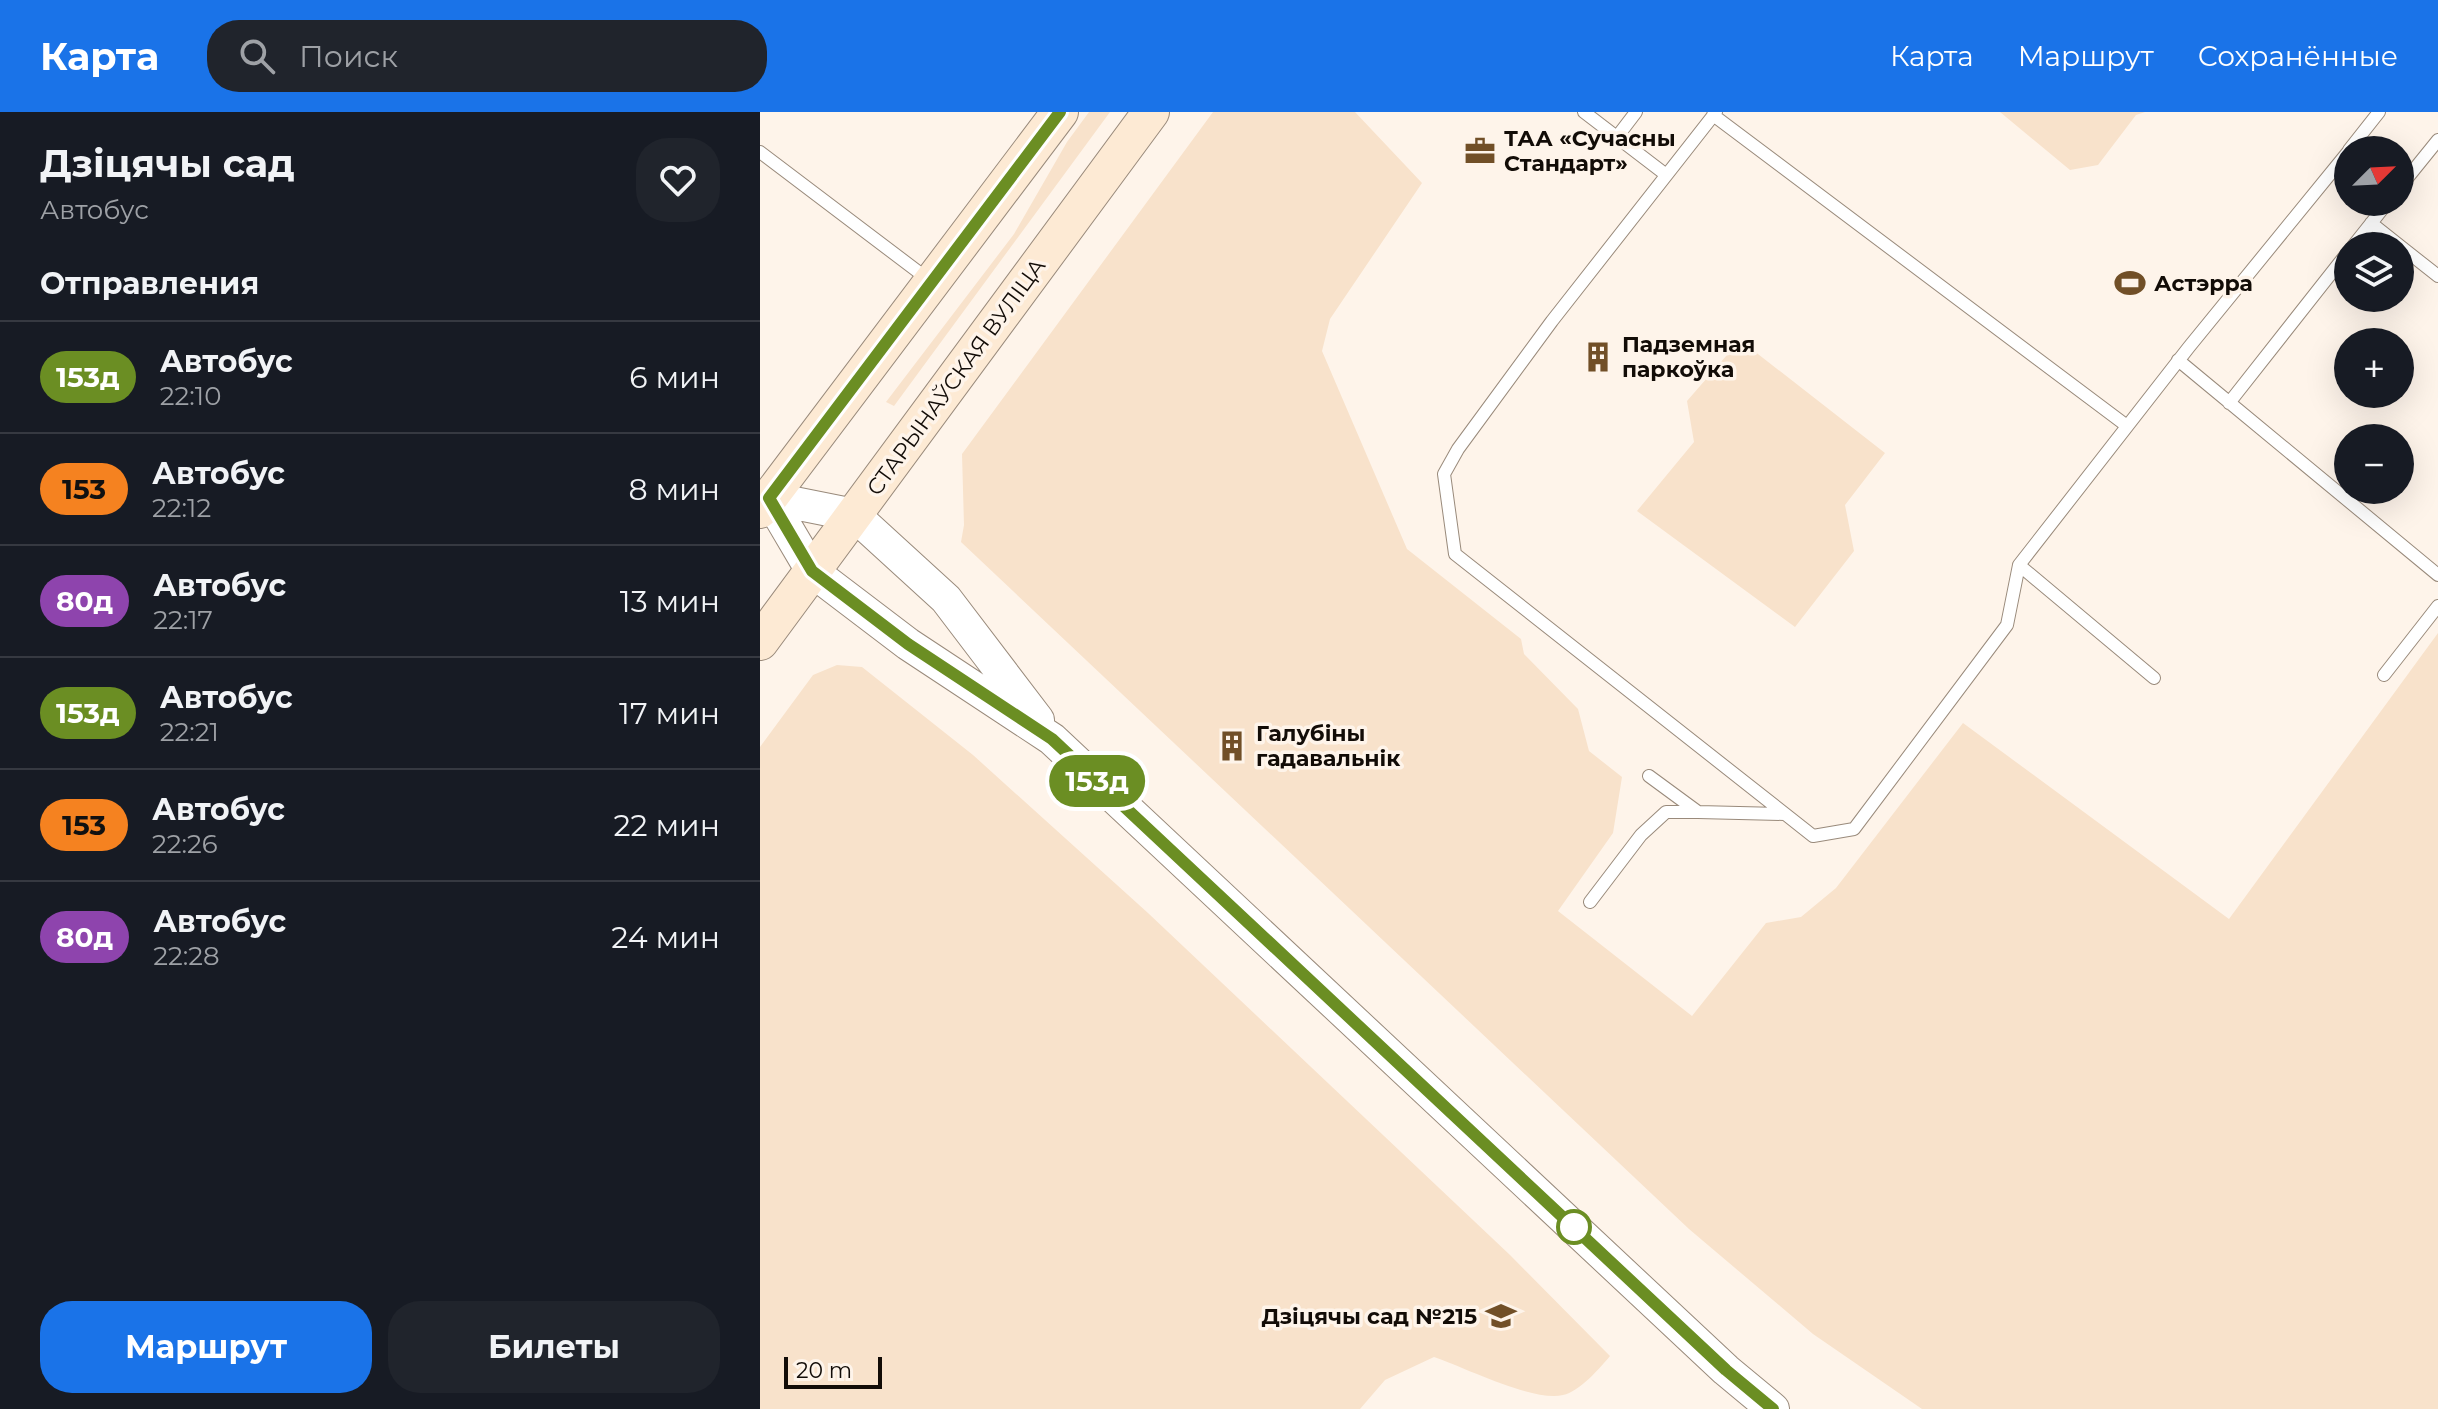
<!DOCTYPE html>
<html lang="ru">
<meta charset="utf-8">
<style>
:root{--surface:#171b24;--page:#20242c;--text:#f1f3f6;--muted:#9ea1a6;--line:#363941;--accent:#1a73e8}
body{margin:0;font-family:Montserrat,sans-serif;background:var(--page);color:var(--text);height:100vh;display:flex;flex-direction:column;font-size:30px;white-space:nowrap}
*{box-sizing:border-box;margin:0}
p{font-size:26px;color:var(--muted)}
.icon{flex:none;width:44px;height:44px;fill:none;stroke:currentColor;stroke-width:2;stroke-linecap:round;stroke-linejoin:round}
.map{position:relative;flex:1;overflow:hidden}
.sheet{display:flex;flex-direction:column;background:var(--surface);width:760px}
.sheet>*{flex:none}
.badge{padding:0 16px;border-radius:26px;font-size:28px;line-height:52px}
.needle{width:52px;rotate:66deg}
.fabs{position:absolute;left:1574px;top:24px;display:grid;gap:16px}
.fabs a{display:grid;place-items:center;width:80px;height:80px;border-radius:50%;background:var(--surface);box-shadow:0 8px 32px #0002;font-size:40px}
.scale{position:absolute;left:24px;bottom:20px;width:98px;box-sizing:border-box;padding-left:8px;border:4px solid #120c07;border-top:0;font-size:22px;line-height:28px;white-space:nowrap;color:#120c07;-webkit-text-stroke:6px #fef4ea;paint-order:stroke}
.map>.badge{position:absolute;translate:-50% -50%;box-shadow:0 0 0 4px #fff}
h2{padding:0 40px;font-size:30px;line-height:72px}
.round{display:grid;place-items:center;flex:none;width:84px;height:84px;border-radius:32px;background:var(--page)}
.overview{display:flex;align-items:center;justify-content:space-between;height:136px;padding:0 40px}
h1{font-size:38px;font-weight:700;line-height:60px}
.cta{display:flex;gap:16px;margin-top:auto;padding:16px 40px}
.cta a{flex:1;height:92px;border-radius:32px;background:var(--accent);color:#fff;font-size:32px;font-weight:700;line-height:92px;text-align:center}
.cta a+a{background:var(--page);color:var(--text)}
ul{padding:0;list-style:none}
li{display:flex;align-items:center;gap:24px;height:112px;padding:0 40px;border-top:2px solid var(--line)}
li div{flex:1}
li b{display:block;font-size:30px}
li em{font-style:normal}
li .badge{min-width:88px;font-weight:700;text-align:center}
header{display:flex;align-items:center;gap:48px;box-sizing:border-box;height:112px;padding:0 40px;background:var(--accent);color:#fff}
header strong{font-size:38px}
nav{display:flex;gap:44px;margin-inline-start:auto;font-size:28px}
.search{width:560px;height:72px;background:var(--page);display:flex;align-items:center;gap:20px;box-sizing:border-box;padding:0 28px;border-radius:32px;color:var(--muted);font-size:30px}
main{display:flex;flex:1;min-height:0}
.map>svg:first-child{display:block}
</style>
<header>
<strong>Карта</strong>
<div class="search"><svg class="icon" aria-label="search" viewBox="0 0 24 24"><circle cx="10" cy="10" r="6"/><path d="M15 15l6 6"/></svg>Поиск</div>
<nav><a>Карта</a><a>Маршрут</a><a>Сохранённые</a></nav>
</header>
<main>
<section class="sheet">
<div class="overview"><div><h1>Дзіцячы сад</h1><p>Автобус</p></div><a class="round"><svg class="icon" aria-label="heart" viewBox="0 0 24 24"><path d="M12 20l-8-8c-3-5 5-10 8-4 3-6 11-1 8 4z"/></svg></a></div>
<h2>Отправления</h2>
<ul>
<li><span class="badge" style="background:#6b8e23;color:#fff">153д</span><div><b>Автобус</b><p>22:10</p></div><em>6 мин</em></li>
<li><span class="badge" style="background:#f58220;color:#111">153</span><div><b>Автобус</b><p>22:12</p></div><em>8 мин</em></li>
<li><span class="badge" style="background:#8e44ad;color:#fff">80д</span><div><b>Автобус</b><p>22:17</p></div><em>13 мин</em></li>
<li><span class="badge" style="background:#6b8e23;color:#fff">153д</span><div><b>Автобус</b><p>22:21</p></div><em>17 мин</em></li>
<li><span class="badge" style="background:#f58220;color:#111">153</span><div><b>Автобус</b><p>22:26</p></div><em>22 мин</em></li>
<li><span class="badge" style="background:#8e44ad;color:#fff">80д</span><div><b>Автобус</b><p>22:28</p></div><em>24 мин</em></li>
</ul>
<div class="cta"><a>Маршрут</a><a>Билеты</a></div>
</section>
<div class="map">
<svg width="1678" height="1297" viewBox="0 0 1678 1297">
<rect width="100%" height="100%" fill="#fef4ea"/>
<!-- green -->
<path fill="#f8e2cb" d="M329,0h21l-216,294 -8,-4 128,-168 53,-92z
M453,0h142l67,71 -92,136 -8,32 85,198 114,90 3,15 54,55 11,42 33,26 -9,56 -55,78 134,105 74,-93 35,-6 35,-29 127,-165 266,196 209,-286v776h-516l-109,-75 -124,-105 -728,-687 3,-17 -2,-71z
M1240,0h145l-9,3 -38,50 -28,5z
M980,228l145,113 -40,52 9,46 -59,76 -158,-116 57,-69 -7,-41z
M77,553l25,2 111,88 175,158 362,342 100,101c-10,12 -31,36 -47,39 -30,7 -97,-27 -129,-38l-49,23 -25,29h-600v-662l53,-72z"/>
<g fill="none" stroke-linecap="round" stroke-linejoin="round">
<!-- service casing -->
<g stroke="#998a7b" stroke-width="14">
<path id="service" d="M824,0l81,62
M956,0l-164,209 -94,128 -14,25 11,80 358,282 41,-7 153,-204 12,-60 170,-218 159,-195
M953,3l414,311
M857,25l19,-25
M1589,38l30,-38
M0,40l169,128
M1640,75l38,-47
M1611,111l29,23
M1593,134l35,-44
M1640,134l38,30
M1418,248l260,215
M1469,291l119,-151
M1259,453l135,113
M1624,563l54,-69
M889,664l49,36 86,2
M830,790l51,-67 25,-23h32"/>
</g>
<!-- tertiary casing -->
<g stroke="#998a7b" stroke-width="34">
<path id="tertiary" d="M9,386l43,73 96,73 144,95 674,631 47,39
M9,386l85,17 92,84 92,121"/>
</g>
<!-- secondary casing -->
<g stroke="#998a7b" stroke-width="38">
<path id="secondary" d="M0,398l300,-398
M0,530l391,-530"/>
</g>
<!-- service -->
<use href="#service" stroke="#fff" stroke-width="12"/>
<!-- tertiary -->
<use href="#tertiary" stroke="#fff" stroke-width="32"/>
<!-- secondary -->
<use href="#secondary" stroke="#fdead4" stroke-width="36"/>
</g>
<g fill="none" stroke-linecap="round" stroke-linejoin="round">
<!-- line casing -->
<g stroke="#fff" stroke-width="18">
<path id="line" d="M300,0l-291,386 43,73 96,73 144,95 674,631 47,39"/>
</g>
<!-- line -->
<use href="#line" stroke="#6b8e23" stroke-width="12"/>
</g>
<!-- icons -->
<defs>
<g id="office-bare" transform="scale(2.4)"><path d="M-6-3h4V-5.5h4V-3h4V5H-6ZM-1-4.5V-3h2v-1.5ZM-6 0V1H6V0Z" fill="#714f27" stroke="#fef4ea" stroke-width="2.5" paint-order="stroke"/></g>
<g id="stadium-bare" transform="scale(2.4)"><path d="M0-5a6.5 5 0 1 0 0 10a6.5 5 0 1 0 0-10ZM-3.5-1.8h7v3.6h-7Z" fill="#714f27" stroke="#fef4ea" stroke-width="2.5" paint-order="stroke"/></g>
<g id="building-bare" transform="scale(2.4)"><path d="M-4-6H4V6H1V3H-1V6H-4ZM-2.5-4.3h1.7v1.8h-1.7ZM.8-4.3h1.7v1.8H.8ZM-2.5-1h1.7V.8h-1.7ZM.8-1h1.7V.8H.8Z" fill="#714f27" stroke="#fef4ea" stroke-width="2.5" paint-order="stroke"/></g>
<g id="school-bare" transform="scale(2.4)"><path d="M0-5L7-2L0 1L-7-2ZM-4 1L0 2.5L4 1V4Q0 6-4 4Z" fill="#714f27" stroke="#fef4ea" stroke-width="2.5" paint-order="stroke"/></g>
</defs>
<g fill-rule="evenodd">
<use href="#office-bare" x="720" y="39"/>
<use href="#stadium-bare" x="1370" y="171"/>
<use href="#building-bare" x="838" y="245"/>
<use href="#building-bare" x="472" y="634"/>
<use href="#school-bare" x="741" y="1204"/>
</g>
<!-- markers -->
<circle fill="#fff" stroke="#6b8e23" stroke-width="4" cx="814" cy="1115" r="16"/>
<g text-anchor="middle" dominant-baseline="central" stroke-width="7" stroke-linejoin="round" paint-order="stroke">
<!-- poi labels -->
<g font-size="22" font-weight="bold" fill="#120c07" stroke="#fef4ea" text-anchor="start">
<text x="744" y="26">ТАА «Сучасны<tspan x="744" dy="25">Стандарт»</tspan></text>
<text x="1394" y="171">Астэрра</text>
<text x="862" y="232">Падземная<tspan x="862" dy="25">паркоўка</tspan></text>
<text x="496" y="621">Галубіны<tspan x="496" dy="25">гадавальнік</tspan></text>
<text x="717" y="1204" text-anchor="end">Дзіцячы сад №215</text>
</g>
<!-- street labels -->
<g font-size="22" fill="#120c07" stroke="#fef4ea">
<text transform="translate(196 265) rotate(-54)">СТАРЫНАЎСКАЯ ВУЛІЦА</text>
</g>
</g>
</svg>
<div class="fabs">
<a><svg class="needle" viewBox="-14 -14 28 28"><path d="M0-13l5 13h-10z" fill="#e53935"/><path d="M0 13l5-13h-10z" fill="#9ea1a6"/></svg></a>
<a><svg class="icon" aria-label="layers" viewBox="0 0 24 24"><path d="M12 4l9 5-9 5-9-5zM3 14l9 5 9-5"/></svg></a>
<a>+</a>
<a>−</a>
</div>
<div class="scale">20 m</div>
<b class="badge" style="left:337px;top:669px;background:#6b8e23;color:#fff">153д</b>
</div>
</main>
